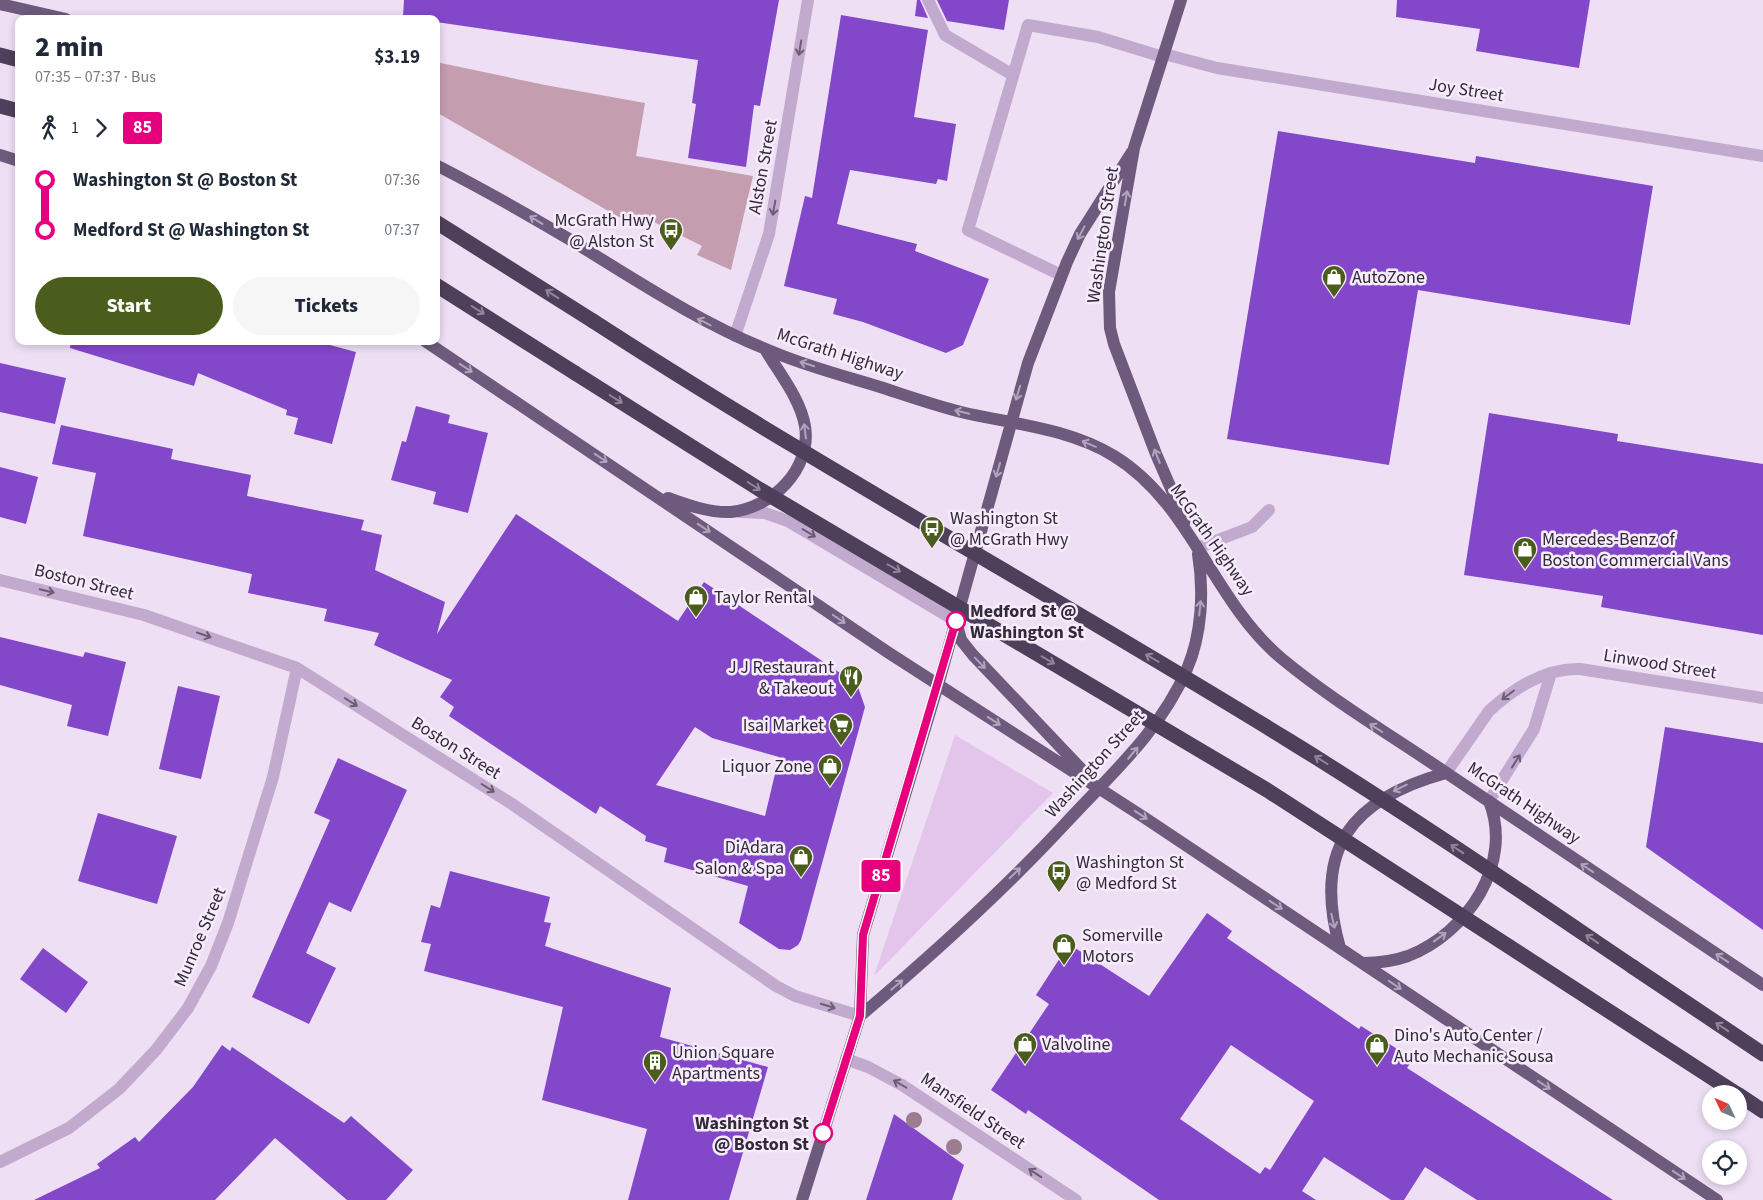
<!DOCTYPE html>
<meta charset="utf-8">
<style>
:root{--surface:#fff;--page:#f6f6f7;--text:#1f2937;--muted:#747a83;--accent:#4b5d1d}
body{margin:0;font-family:"Source Sans 3",sans-serif;background:var(--page);color:var(--text);height:100vh;display:flex;flex-direction:column;font-size:19px;white-space:nowrap}
*{box-sizing:border-box;margin:0}
p{font-size:16px;color:var(--muted)}
.icon{flex:none;width:28px;height:28px;fill:none;stroke:currentColor;stroke-width:2;stroke-linecap:round;stroke-linejoin:round}
.map{position:relative;flex:1;overflow:hidden}
.drawer{position:absolute;left:15px;top:15px;width:425px;height:330px;display:flex;flex-direction:column;background:var(--surface);border-radius:10px;box-shadow:0 2px 8px #0003}
.drawer>*{flex:none}
.badge{padding:0 10px;border-radius:4px;font-size:18px;line-height:32px}
.needle{width:32px;rotate:314deg}
.controls{position:absolute;left:1702px;top:1085px;display:grid;gap:10px}
.controls a{display:grid;place-items:center;width:45px;height:45px;border-radius:50%;background:var(--surface);box-shadow:0 2px 8px #0003;font-size:25px}
.map>.badge{position:absolute;translate:-50% -50%;box-shadow:0 0 0 2px #fff}
.legs{display:flex;align-items:center;gap:8px;height:55px;padding:0 20px;font-size:16px}
.legs p{margin-inline-start:auto}
.summary{display:flex;align-items:center;justify-content:space-between;height:85px;padding:0 20px}
h1{font-size:28px;font-weight:800;line-height:38px}
.button{display:flex;gap:10px;margin-top:auto;padding:10px 20px}
.button a{flex:1;height:58px;border-radius:30px;background:var(--accent);color:#fff;font-size:20px;font-weight:800;line-height:58px;text-align:center}
.button a+a{background:var(--page);color:var(--text)}
ul{padding:0 20px;list-style:none}
li{display:flex;align-items:center;gap:18px;height:50px;font-size:19px}
li i{display:grid;place-items:center;width:8px;height:100%;margin:0 6px;background:currentColor}
li i::after{content:'';width:12px;height:12px;margin:-6px;border:4px solid;border-radius:50%;background:var(--surface)}
li p{margin-inline-start:auto}
li:first-child i{background:linear-gradient(#0000 50%,currentColor 0)}
li:last-child i{background:linear-gradient(currentColor 50%,#0000 0)}
.map>svg:first-child{display:block}
</style>
<div class="map">
<svg width="1763" height="1200" viewBox="0 0 1763 1200">
<rect width="100%" height="100%" fill="#eedff4"/>
<!-- green -->
<path fill="#c49eaf" d="M436,62l109,23 100,18 -9,53 117,20 -22,94 -34,-15 5,-9 -48,-24 -7,8 -30,-14 -181,-104z"/>
<!-- plaza -->
<path fill="#e3c5ec" d="M955,735l98,58 -179,183 76,-226z"/>
<!-- building -->
<path fill="#8347ca" fill-rule="evenodd" d="M404,0h375l-19,106 -6,-1 -8,62 -58,-9 8,-54 -4,-1 6,-43 -262,-38v-3l-33,-2z
M917,0h3l8,18 -13,-2z
M937,0h72l-5,30 -57,-9z
M1397,0h193l-11,68 -103,-17 4,-22 -84,-12z
M841,15l87,15 -14,87 42,7 -9,57 -9,-2 -2,5 -86,-14 -13,54 80,20 -2,7 74,28 -26,66 -17,8 -83,-31 -30,-8 4,-15 -53,-13 21,-90 7,2z
M1278,131l197,32 1,-7 177,30 -23,139 -212,-35 -29,175 -162,-26z
M71,341h244l41,11 -24,92 -38,-10 4,-16 -12,-3 1,-5 -89,-37 -4,13 -124,-38z
M0,363l66,15 -11,46 -55,-12z
M416,406l34,9 -2,8 40,10 -20,80 -35,-9 3,-12 -45,-12 11,-39 4,1z
M1489,413l129,21 -1,7 146,23v171l-162,-28 2,-11 -139,-21z
M61,425l112,24 -2,10 80,16 -4,21 117,24 -3,10 21,5 -7,35 70,32 -8,32 79,-120 162,107 26,-39 148,99 6,6 7,20 -64,233 -3,5 -8,5 -11,-1 -40,-26 9,-37 -84,-24 3,-14 -22,-7 1,-5 -46,-30 -4,8 -147,-98 5,-9 -14,-10 12,-17 -78,-35 5,-12 -55,-12 3,-12 -79,-16 4,-19 -169,-38 13,-63 -44,-9zM695,727l17,11 67,19 -14,59 -109,-31z
M0,467l38,10 -12,47 -26,-7z
M0,637l83,20 2,-5 41,10 -18,74 -41,-10 5,-21 -72,-20z
M178,686l42,10 -19,83 -42,-10z
M1665,727l98,16v187l-117,-83z
M338,758l69,32 -56,122 -22,-10 -23,51 30,15 -27,56 -57,-27 78,-177 -16,-7z
M98,813l79,23 -20,68 -79,-23z
M450,871l100,26 -6,25 7,1 -6,23 126,42 -11,49 108,30 -39,133h-101l19,-71 -105,-29 21,-93 -139,-36 7,-27 -10,-2 10,-37 9,3z
M1207,913l25,18 -5,7 132,91 2,-3 52,33 -6,9 206,132h-136l-52,-33 -21,33h-13l-67,-43 -22,34 14,9h-157l-131,-90 -2,4 -35,-24 58,-86 -13,-9 33,-51 80,52zM1231,1045l83,56 -44,69 -5,-3 -5,7 -80,-55z
M43,948l45,34 -22,31 -46,-34z
M222,1045l8,6 2,-4 112,76 7,-7 62,54 -27,30h-39l-72,-62 -60,62h-181l66,-32 -3,-4 38,-27 4,5 54,-55z
M894,1114l70,51 -12,35h-86z"/>
<g fill="none" stroke-linecap="round" stroke-linejoin="round">
<!-- minor -->
<path stroke="#c1aacd" stroke-width="12" d="M928,0l17,35 68,40
M1164,54l53,14 546,88
M1061,275l-93,-45 60,-205 70,12 65,20
M735,336l34,-102 39,-234
M740,512l25,1 23,8 168,100
M1197,548l55,-21 17,-17
M0,580l144,35 153,53 215,136 264,182 19,10 65,20
M1446,773l43,-62c25,-23 56,-43 91,-42l183,29
M1489,801l45,-72 17,-56
M846,1059l22,8 34,18 174,115
M0,1162l69,-34 50,-39 37,-39 32,-42 23,-42 17,-43 45,-146 24,-109"/>
<!-- major -->
<path stroke="#6d5a7c" stroke-width="12" d="M1181,0l-47,148 -25,144 1,36 4,16 42,110 29,67
M0,4l66,15
M0,155l19,6
M436,165c45,23 89,48 133,74 68,42 134,86 209,115 32,13 66,22 99,32 28,9 56,19 84,26 51,12 107,16 153,44 77,47 99,145 167,202 53,44 113,79 170,118 104,70 208,140 312,209
M425,341l464,312 256,165 572,382
M668,498c19,7 42,15 63,14 41,-4 81,-43 74,-86 -5,-28 -26,-53 -40,-77
M956,621l5,19 12,15 113,119
M1340,948c-28,-99 11,-149 106,-175
M1363,963c15,0 31,-2 45,-7 59,-23 106,-92 81,-155
M860,1016c71,-60 141,-123 204,-191 45,-49 96,-93 123,-156 15,-35 17,-78 11,-115
M802,1200l58,-184 3,-81 75,-250 90,-322 39,-101 13,-28 52,-82"/>
<!-- highway -->
<path stroke="#4e405b" stroke-width="15" d="M0,55l19,5
M0,106l19,5
M436,222l157,99
M436,285l139,88
M1633,967l130,87
M1739,1095l24,16"/>
<!-- highway-bridge -->
<path stroke="#4e405b" stroke-width="15" d="M593,321c227,147 465,277 695,419 117,72 231,150 345,227
M575,373l184,116 508,301 470,304"/>
</g>
<!-- trees -->
<g fill="#9c7d90">
<circle cx="914" cy="1120" r="8"/>
<circle cx="954" cy="1147" r="8"/>
</g>
<!-- one-way arrows -->
<defs><path id="oneway-shaft" d="M-6 0H5M1.5-3L5.5 0L1.5 3" fill="none" stroke-width="1.6" stroke-linecap="round" stroke-linejoin="round" transform="scale(1.25)"/></defs>
<g stroke="#6b5d75">
<use href="#oneway-shaft" transform="translate(800 48) rotate(99)"/>
<use href="#oneway-shaft" transform="translate(774 208) rotate(100)"/>
<use href="#oneway-shaft" transform="translate(809 533) rotate(31)"/>
<use href="#oneway-shaft" transform="translate(47 591) rotate(14)"/>
<use href="#oneway-shaft" transform="translate(204 635) rotate(19)"/>
<use href="#oneway-shaft" transform="translate(1508 695) rotate(143)"/>
<use href="#oneway-shaft" transform="translate(351 702) rotate(32)"/>
<use href="#oneway-shaft" transform="translate(1516 761) rotate(-58)"/>
<use href="#oneway-shaft" transform="translate(488 788) rotate(32)"/>
<use href="#oneway-shaft" transform="translate(828 1006) rotate(17)"/>
<use href="#oneway-shaft" transform="translate(900 1084) rotate(-150)"/>
<use href="#oneway-shaft" transform="translate(1035 1173) rotate(-147)"/>
</g>
<g stroke="#b2a3bc">
<use href="#oneway-shaft" transform="translate(1126 198) rotate(-80)"/>
<use href="#oneway-shaft" transform="translate(536 220) rotate(-149)"/>
<use href="#oneway-shaft" transform="translate(1081 233) rotate(118)"/>
<use href="#oneway-shaft" transform="translate(704 322) rotate(-153)"/>
<use href="#oneway-shaft" transform="translate(807 364) rotate(-162)"/>
<use href="#oneway-shaft" transform="translate(466 368) rotate(33)"/>
<use href="#oneway-shaft" transform="translate(1018 393) rotate(107)"/>
<use href="#oneway-shaft" transform="translate(962 412) rotate(-167)"/>
<use href="#oneway-shaft" transform="translate(805 431) rotate(-97)"/>
<use href="#oneway-shaft" transform="translate(1089 444) rotate(-157)"/>
<use href="#oneway-shaft" transform="translate(1157 456) rotate(-112)"/>
<use href="#oneway-shaft" transform="translate(601 458) rotate(34)"/>
<use href="#oneway-shaft" transform="translate(998 470) rotate(106)"/>
<use href="#oneway-shaft" transform="translate(704 528) rotate(34)"/>
<use href="#oneway-shaft" transform="translate(1200 608) rotate(-84)"/>
<use href="#oneway-shaft" transform="translate(839 619) rotate(34)"/>
<use href="#oneway-shaft" transform="translate(980 663) rotate(46)"/>
<use href="#oneway-shaft" transform="translate(994 721) rotate(33)"/>
<use href="#oneway-shaft" transform="translate(1376 728) rotate(-148)"/>
<use href="#oneway-shaft" transform="translate(1133 753) rotate(-50)"/>
<use href="#oneway-shaft" transform="translate(1400 788) rotate(154)"/>
<use href="#oneway-shaft" transform="translate(1141 815) rotate(33)"/>
<use href="#oneway-shaft" transform="translate(1587 868) rotate(-146)"/>
<use href="#oneway-shaft" transform="translate(1015 873) rotate(-44)"/>
<use href="#oneway-shaft" transform="translate(1276 905) rotate(34)"/>
<use href="#oneway-shaft" transform="translate(1333 921) rotate(77)"/>
<use href="#oneway-shaft" transform="translate(1440 937) rotate(-36)"/>
<use href="#oneway-shaft" transform="translate(1722 958) rotate(-146)"/>
<use href="#oneway-shaft" transform="translate(897 985) rotate(-40)"/>
<use href="#oneway-shaft" transform="translate(1395 985) rotate(34)"/>
<use href="#oneway-shaft" transform="translate(1544 1085) rotate(34)"/>
<use href="#oneway-shaft" transform="translate(1679 1175) rotate(34)"/>
</g>
<g stroke="#92859b">
<use href="#oneway-shaft" transform="translate(552 294) rotate(-147)"/>
<use href="#oneway-shaft" transform="translate(478 310) rotate(32)"/>
<use href="#oneway-shaft" transform="translate(616 399) rotate(32)"/>
<use href="#oneway-shaft" transform="translate(754 486) rotate(32)"/>
<use href="#oneway-shaft" transform="translate(894 568) rotate(30)"/>
<use href="#oneway-shaft" transform="translate(1152 658) rotate(-150)"/>
<use href="#oneway-shaft" transform="translate(1048 660) rotate(30)"/>
<use href="#oneway-shaft" transform="translate(1321 760) rotate(-148)"/>
<use href="#oneway-shaft" transform="translate(1457 849) rotate(-146)"/>
<use href="#oneway-shaft" transform="translate(1592 939) rotate(-146)"/>
<use href="#oneway-shaft" transform="translate(1722 1027) rotate(-146)"/>
</g>
<g fill="none" stroke-linecap="round" stroke-linejoin="round">
<!-- line-1 casing -->
<g stroke="#fff" stroke-width="11">
<path id="line-1" d="M823,1133l37,-117 3,-81 93,-314"/>
</g>
<!-- line-1 -->
<use href="#line-1" stroke="#e6007e" stroke-width="8"/>
</g>
<!-- icons -->
<defs>
<g id="bus-pin" transform="scale(1.25)"><path d="M0 17L-7.5 6A9.5 9.5 0 1 1 7.5 6Z" fill="#4b5d1d" stroke="#f7ecfb"/><path d="M-5-6H5V4H4V6H2V4H-2V6H-4V4H-5ZM-3.5-4V0h7V-4ZM-3.5 1.2v1.5H-2V1.2ZM2 1.2v1.5H3.5V1.2Z" fill="#fff"/></g>
<g id="shop-pin" transform="scale(1.25)"><path d="M0 17L-7.5 6A9.5 9.5 0 1 1 7.5 6Z" fill="#4b5d1d" stroke="#f7ecfb"/><path d="M-5-2.5h2.3a2.7 3.5 0 0 1 5.4 0H5L5.5 6h-11ZM-1.5-2.5h3a1.5 2.3 0 0 0-3 0Z" fill="#fff"/></g>
<g id="restaurant-pin" transform="scale(1.25)"><path d="M0 17L-7.5 6A9.5 9.5 0 1 1 7.5 6Z" fill="#4b5d1d" stroke="#f7ecfb"/><path d="M-5-6h1v4h1v-4h1v4h1v-4h1v5L-1.5 .5V6h-2V.5L-5-1ZM5-6V6H3V1.5H1.5Q1.5-4 5-6Z" fill="#fff"/></g>
<g id="supermarket-pin" transform="scale(1.25)"><path d="M0 17L-7.5 6A9.5 9.5 0 1 1 7.5 6Z" fill="#4b5d1d" stroke="#f7ecfb"/><path d="M-6-5.5h2.5l.6 2H6L4.5 2H-2.5L-4.4-4H-6ZM-1.5 3.2a1.3 1.3 0 1 0 .1 0ZM3 3.2a1.3 1.3 0 1 0 .1 0Z" fill="#fff"/></g>
<g id="building-pin" transform="scale(1.25)"><path d="M0 17L-7.5 6A9.5 9.5 0 1 1 7.5 6Z" fill="#4b5d1d" stroke="#f7ecfb"/><path d="M-4-6H4V6H1V3H-1V6H-4ZM-2.5-4.3h1.7v1.8h-1.7ZM.8-4.3h1.7v1.8H.8ZM-2.5-1h1.7V.8h-1.7ZM.8-1h1.7V.8H.8Z" fill="#fff"/></g>
</defs>
<g fill-rule="evenodd">
<use href="#bus-pin" x="671" y="230"/>
<use href="#shop-pin" x="1334" y="277"/>
<use href="#bus-pin" x="932" y="528"/>
<use href="#shop-pin" x="1525" y="549"/>
<use href="#shop-pin" x="696" y="597"/>
<use href="#restaurant-pin" x="851" y="677"/>
<use href="#supermarket-pin" x="841" y="725"/>
<use href="#shop-pin" x="830" y="766"/>
<use href="#shop-pin" x="801" y="857"/>
<use href="#bus-pin" x="1059" y="872"/>
<use href="#shop-pin" x="1064" y="945"/>
<use href="#shop-pin" x="1025" y="1044"/>
<use href="#shop-pin" x="1377" y="1045"/>
<use href="#building-pin" x="655" y="1062"/>
</g>
<!-- markers -->
<g fill="#fff" stroke="#e6007e" stroke-width="2.5">
<circle cx="956" cy="621" r="9"/>
<circle cx="823" cy="1133" r="9"/>
</g>
<g text-anchor="middle" dominant-baseline="central" stroke-width="5" stroke-linejoin="round" paint-order="stroke">
<!-- street labels -->
<g font-size="18" fill="#322a3a" stroke="#f7ecfb">
<text transform="translate(1466 90) rotate(9)">Joy Street</text>
<text transform="translate(763 167) rotate(-80)">Alston Street</text>
<text transform="translate(1103 235) rotate(-82)">Washington Street</text>
<text transform="translate(840 354) rotate(18)">McGrath Highway</text>
<text transform="translate(1212 540) rotate(55)">McGrath Highway</text>
<text transform="translate(84 582) rotate(14)">Boston Street</text>
<text transform="translate(1660 664) rotate(9)">Linwood Street</text>
<text transform="translate(456 748) rotate(32)">Boston Street</text>
<text transform="translate(1095 764) rotate(-48)">Washington Street</text>
<text transform="translate(1524 803) rotate(34)">McGrath Highway</text>
<text transform="translate(200 937) rotate(-67)">Munroe Street</text>
<text transform="translate(973 1111) rotate(34)">Mansfield Street</text>
</g>
<!-- poi labels -->
<g font-size="18" fill="#322a3a" stroke="#f7ecfb" text-anchor="start">
<text x="654" y="220" text-anchor="end">McGrath Hwy<tspan x="654" dy="21">@ Alston St</tspan></text>
<text x="1352" y="277">AutoZone</text>
<text x="950" y="518">Washington St<tspan x="950" dy="21">@ McGrath Hwy</tspan></text>
<text x="1542" y="539">Mercedes-Benz of<tspan x="1542" dy="21">Boston Commercial Vans</tspan></text>
<text x="714" y="597">Taylor Rental</text>
<text x="834" y="667" text-anchor="end">J J Restaurant<tspan x="834" dy="21">&amp; Takeout</tspan></text>
<text x="824" y="725" text-anchor="end">Isai Market</text>
<text x="812" y="766" text-anchor="end">Liquor Zone</text>
<text x="784" y="847" text-anchor="end">DiAdara<tspan x="784" dy="21">Salon &amp; Spa</tspan></text>
<text x="1076" y="862">Washington St<tspan x="1076" dy="21">@ Medford St</tspan></text>
<text x="1082" y="935">Somerville<tspan x="1082" dy="21">Motors</tspan></text>
<text x="1394" y="1035">Dino's Auto Center /<tspan x="1394" dy="21">Auto Mechanic Sousa</tspan></text>
<text x="1042" y="1044">Valvoline</text>
<text x="672" y="1052">Union Square<tspan x="672" dy="21">Apartments</tspan></text>
</g>
<!-- stop labels -->
<g font-size="18" font-weight="bold" fill="#322a3a" stroke="#f7ecfb" text-anchor="start">
<text x="970" y="611">Medford St @<tspan x="970" dy="21">Washington St</tspan></text>
<text x="809" y="1123" text-anchor="end">Washington St<tspan x="809" dy="21">@ Boston St</tspan></text>
</g>
</g>
</svg>
<div class="controls">
<a><svg class="needle" viewBox="-14 -14 28 28"><path d="M0-13l5 13h-10z" fill="#e53935"/><path d="M0 13l5-13h-10z" fill="#747a83"/></svg></a>
<a><svg class="icon" aria-label="locate" viewBox="0 0 24 24"><circle cx="12" cy="12" r="6"/><path d="M12 2v4M12 18v4M2 12h4M18 12h4"/></svg></a>
</div>
<b class="badge" style="left:881px;top:876px;background:#e6007e;color:#fff">85</b>
<section class="drawer">
<div class="summary"><div><h1>2 min</h1><p>07:35 – 07:37 · Bus</p></div><b>$3.19</b></div>
<div class="legs"><svg class="icon" aria-label="walk" viewBox="0 0 24 24"><circle cx="13" cy="4" r="2"/><path d="M13 8l-2 6 4 7M11 14l-3 7M7 12l3-4h3l4 4"/></svg>1<svg class="icon" aria-label="forward" viewBox="0 0 24 24"><path d="M9 5l7 7-7 7"/></svg><b class="badge" style="background:#e6007e;color:#fff">85</b></div>
<ul>
<li><i style="color:#e6007e"></i><b>Washington St @ Boston St</b><p>07:36</p></li>
<li><i style="color:#e6007e"></i><b>Medford St @ Washington St</b><p>07:37</p></li>
</ul>
<div class="button"><a>Start</a><a>Tickets</a></div>
</section>
</div>
